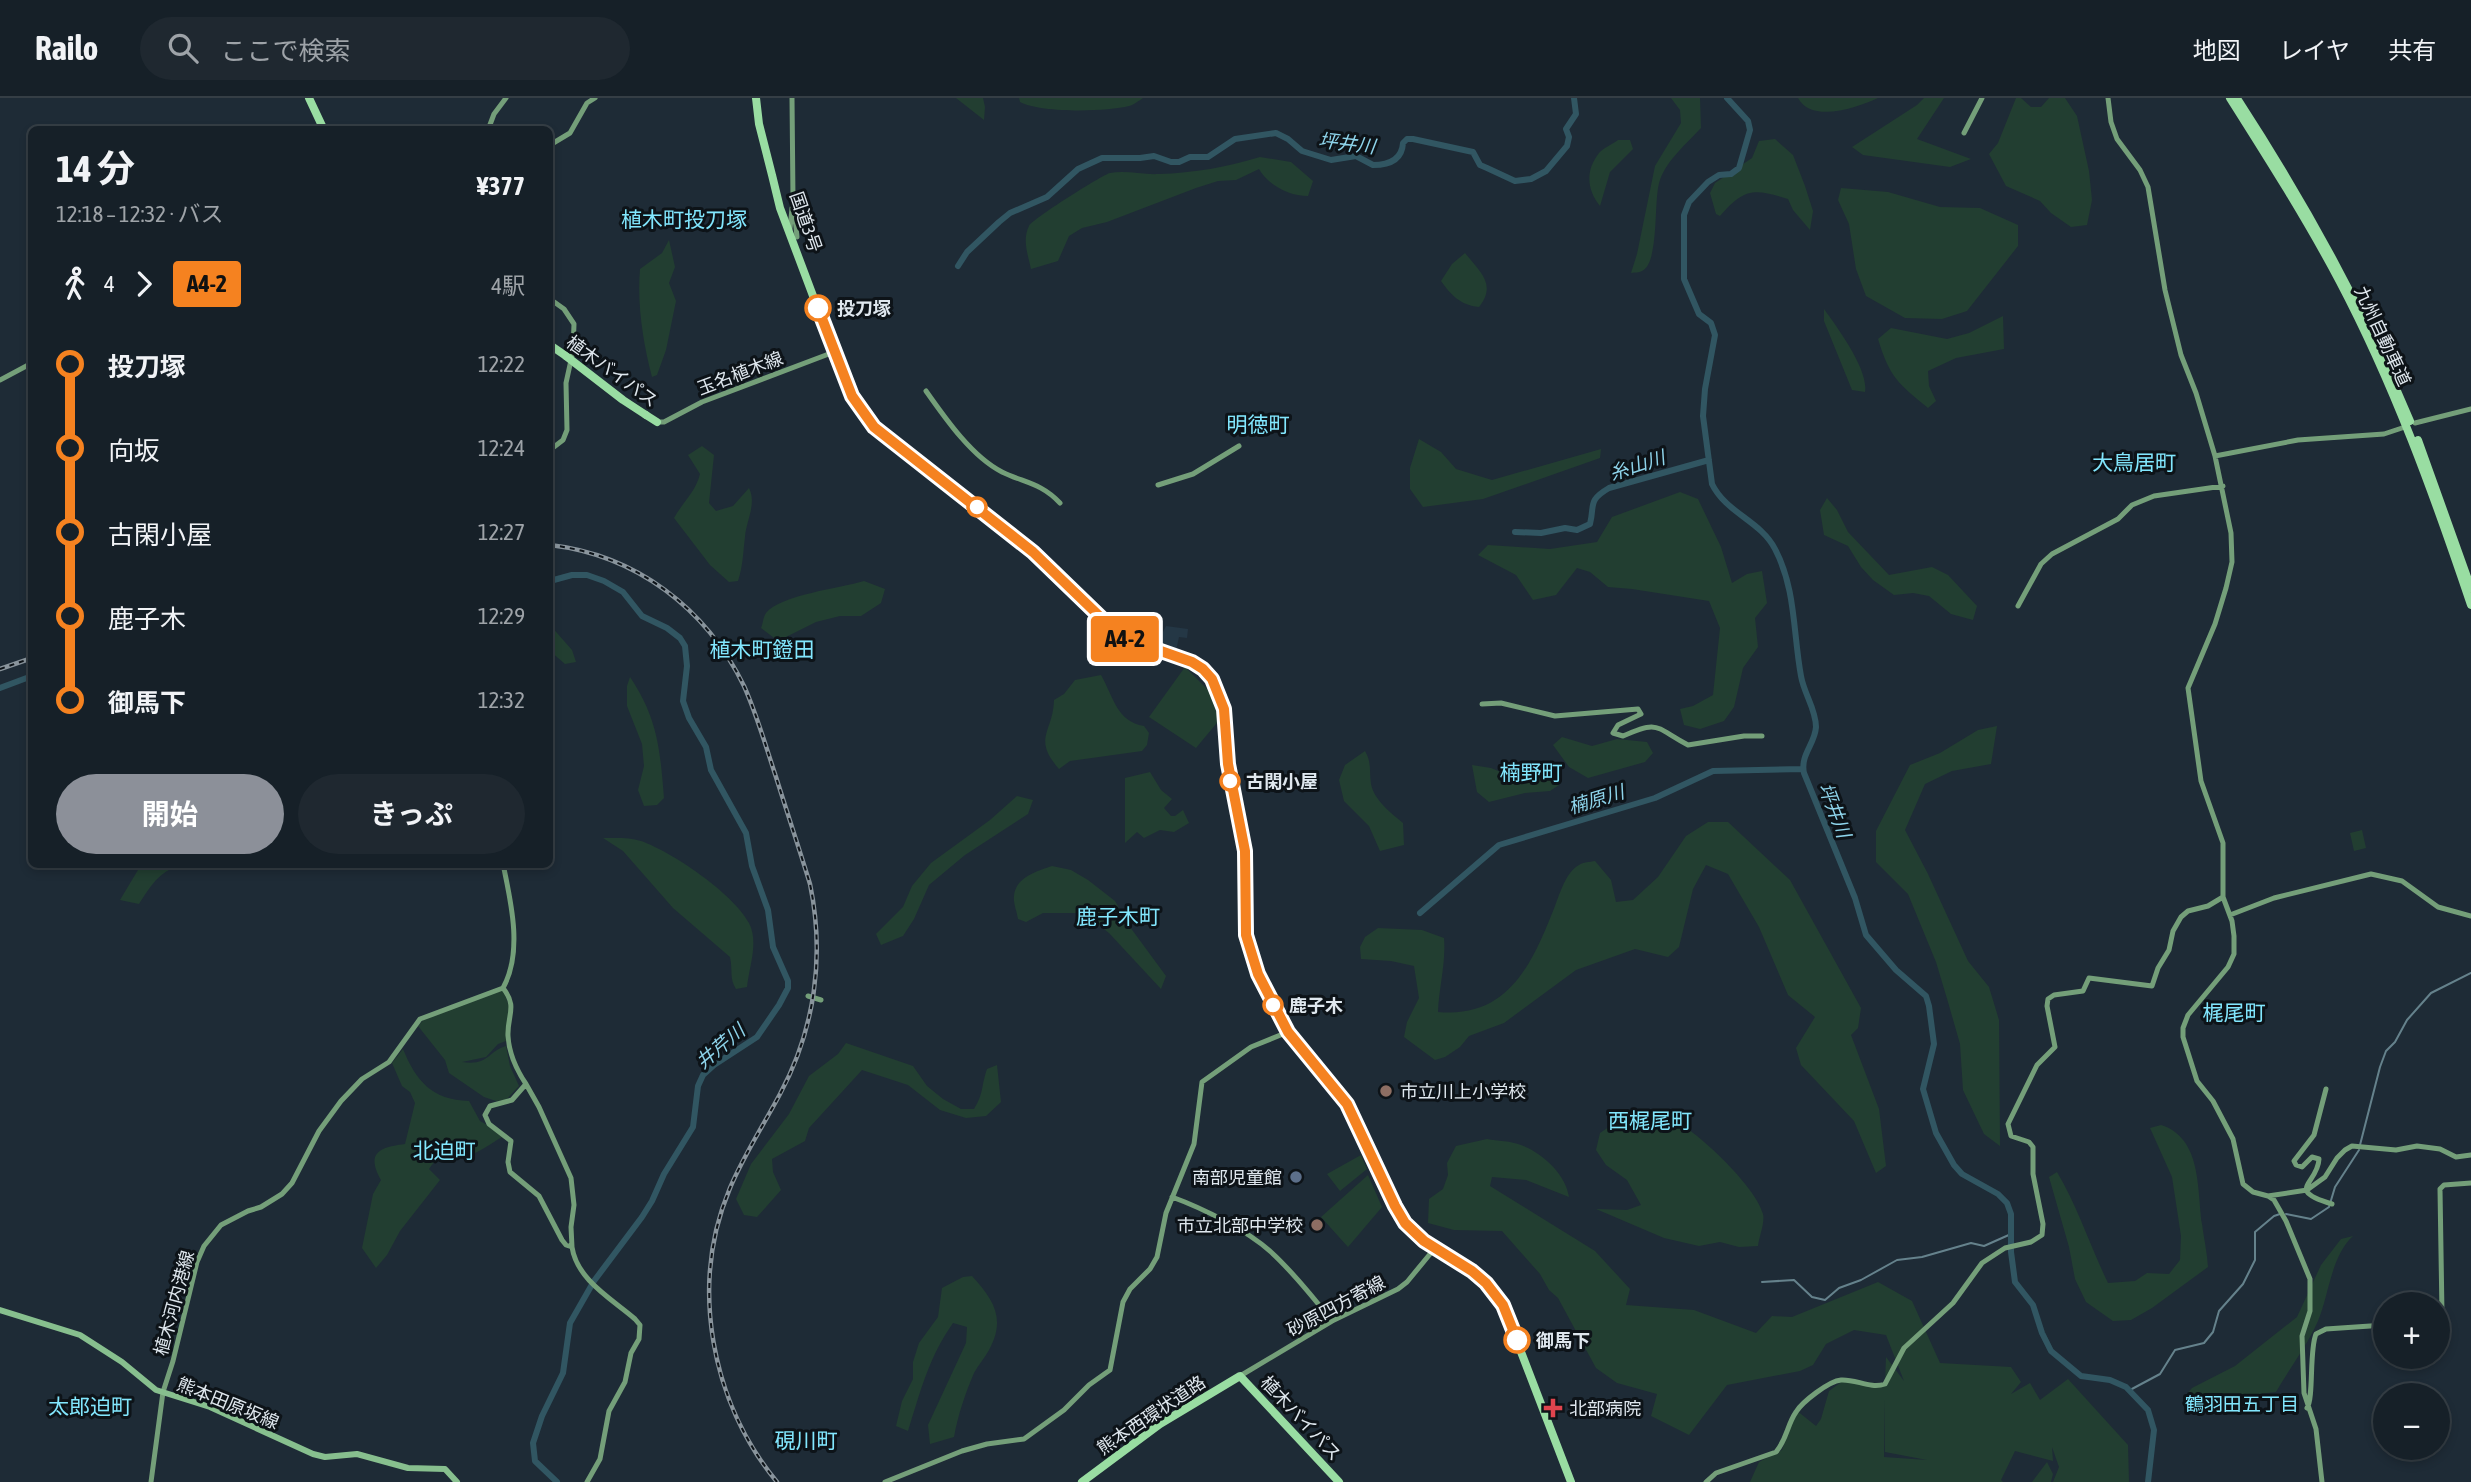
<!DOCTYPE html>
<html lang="ja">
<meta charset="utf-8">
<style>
:root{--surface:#162028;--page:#1f2830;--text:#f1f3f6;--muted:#9ea3a8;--line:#353e45;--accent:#8c9099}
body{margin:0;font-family:"Asap Condensed","Noto Sans JP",sans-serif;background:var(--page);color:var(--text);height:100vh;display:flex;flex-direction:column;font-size:26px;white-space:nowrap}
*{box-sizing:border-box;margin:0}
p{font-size:23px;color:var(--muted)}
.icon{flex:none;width:38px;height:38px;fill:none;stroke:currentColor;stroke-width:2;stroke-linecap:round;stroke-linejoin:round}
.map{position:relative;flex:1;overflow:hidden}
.side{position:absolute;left:28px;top:28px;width:525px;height:742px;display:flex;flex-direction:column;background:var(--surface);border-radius:10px;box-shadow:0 4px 10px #0003,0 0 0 2px var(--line)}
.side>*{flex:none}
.badge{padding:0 14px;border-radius:5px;font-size:24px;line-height:46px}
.fabs{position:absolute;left:2373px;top:1194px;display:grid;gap:14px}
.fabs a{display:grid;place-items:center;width:77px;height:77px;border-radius:50%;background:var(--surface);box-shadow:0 4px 10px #0003,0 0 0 2px var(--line);font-size:35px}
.map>.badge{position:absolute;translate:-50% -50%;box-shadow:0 0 0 4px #fff}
.legs{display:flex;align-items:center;gap:10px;height:77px;padding:0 28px;font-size:23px}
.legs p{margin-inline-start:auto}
.headline{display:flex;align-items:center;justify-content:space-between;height:119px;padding:0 28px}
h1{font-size:38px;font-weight:700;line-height:52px}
.action{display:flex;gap:14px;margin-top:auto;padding:14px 28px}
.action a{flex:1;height:80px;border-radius:42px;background:var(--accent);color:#fff;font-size:28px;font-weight:700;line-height:80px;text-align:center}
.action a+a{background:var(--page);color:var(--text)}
ul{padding:0 28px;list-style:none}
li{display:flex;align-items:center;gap:24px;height:84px;font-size:26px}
li i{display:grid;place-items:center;width:10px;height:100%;margin:0 9px;background:currentColor}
li i::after{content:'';width:18px;height:18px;margin:-9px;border:5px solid;border-radius:50%;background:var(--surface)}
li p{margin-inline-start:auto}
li:first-child i{background:linear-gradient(#0000 50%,currentColor 0)}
li:last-child i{background:linear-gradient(currentColor 50%,#0000 0)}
header{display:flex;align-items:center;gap:42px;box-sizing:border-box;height:98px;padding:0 35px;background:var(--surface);border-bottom:2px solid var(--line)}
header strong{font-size:33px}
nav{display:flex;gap:38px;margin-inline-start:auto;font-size:24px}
.search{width:490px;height:63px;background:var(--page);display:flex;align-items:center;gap:18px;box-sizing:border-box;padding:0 24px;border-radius:38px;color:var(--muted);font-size:26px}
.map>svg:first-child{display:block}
</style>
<header>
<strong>Railo</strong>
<div class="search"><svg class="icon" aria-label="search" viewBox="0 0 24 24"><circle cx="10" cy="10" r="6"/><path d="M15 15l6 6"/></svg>ここで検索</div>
<nav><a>地図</a><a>レイヤ</a><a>共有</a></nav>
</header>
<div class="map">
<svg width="2471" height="1384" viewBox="0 0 2471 1384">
<rect width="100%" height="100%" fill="#1e2b36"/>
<!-- built -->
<path fill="#243745" d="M1166,528l22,3 -1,9 -8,-1 -3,14 -20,-5z"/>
<!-- green -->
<path fill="#223e31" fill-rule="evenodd" d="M956,0h27l2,9 -1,13z
M1019,0h124c-5,3 -9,7 -14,8 -23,6 -89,7 -109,-4z
M1671,0h29l1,30c-14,15 -34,32 -41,52 -7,18 0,83 -18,91 -3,2 -7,1 -11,2l6,-19 18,-88 26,-43 -1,-13z
M1798,0h80c-20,9 -66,26 -80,0z
M1924,0h20l-27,41 54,20 -21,8 -87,-12 -11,-8 65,-42z
M2016,0h5l10,9h10l8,-9h16l12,18 12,55 3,29 -5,25 -16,2 -20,-14 -11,-12 -34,-15 -17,-32 9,-11z
M1775,41l18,16 12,31 8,25 -3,19 -17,-20 -5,-11c-34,-11 -44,-11 -68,17l-4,-2 -6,-21 5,-10 37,-25 7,-17z
M1618,42h12l3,9 -23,23 -10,34c-13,-16 -15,-35 -1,-53 4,-5 14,-9 19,-13z
M1260,59l31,5 22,19 -5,15c-19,0 -40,-11 -49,-27l-23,11 -18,1 -22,7 -89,34 -25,6 -13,8 -11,25 -27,8c-3,-14 -9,-29 -2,-43 2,-6 73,-51 81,-53 16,-3 33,2 49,1 35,-1 68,-7 101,-17z
M1841,90l47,4 52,15 40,1 38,17v21l-51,65 -25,8 -37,-1 -39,-22 -10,-27 -7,-45 -11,-24z
M669,142l6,27 -6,16 7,18 -10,49 -9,25 -5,2c-9,-35 -15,-72 -12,-108l22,-16z
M1465,155c15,19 32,31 14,54 -19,-2 -28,-12 -38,-26l11,-17z
M1824,211c13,18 45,61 41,83l-13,-2 -28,-69z
M2003,218l1,33 -48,9 -28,13 1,15 7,15 -8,7c-30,-25 -38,-30 -50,-69l13,-11 56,11 22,-6z
M1419,341l22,13 15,17 36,11 109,-31 -1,9 -117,41 -60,8 -13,-18v-21z
M702,348l12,9 -5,48 7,8 17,-5 16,-18c8,16 -3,33 -4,49 -2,16 -2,29 -7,44l-9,1 -19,-17 -36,-47c9,-16 22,-27 26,-44l-12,-19z
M1680,394l18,7 23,48 11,36 15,-9 15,-3 5,32 -12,15 3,29 -15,21 -9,39 -10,14 -24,8 -16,-4 -4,-16 13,-3 20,-11 7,-67 -11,-27 -77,-12 -24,-2 -18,-15 -13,-4 -21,27 -23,5 -17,-25 -38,-20 10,-10 62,4 47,-7 15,-25z
M1827,400l10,12 11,22 41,43 43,-8 16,8 29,31 -4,14 -22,-6 -22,-18 -16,-3 -19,2 -21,-15 -12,-13 -13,-21 -24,-11 -4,-25z
M864,483l21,8 -4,14 -20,13h-21l-24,6 -38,19 -17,-13c2,-4 2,-11 5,-15 14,-18 75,-25 98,-32z
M550,527l22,25 4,12 -11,2 -15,-13z
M1185,569l28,28 8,23 -25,30 -47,-31z
M1101,577c12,21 16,47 43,51l5,7 -2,12 -5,6 -72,10 -11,8c-27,-31 -6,-36 -5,-69l10,-6 11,-14z
M630,579c28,42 30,72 34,121l-7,7 -13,1 -6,-16 6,-24 -2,-22 -15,-38v-20z
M1997,628l-6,38 -39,7 -27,13 -20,46 23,44 40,87 21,26 10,33 1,126 -16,-12 -21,-44 -3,-46 -12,-42 -12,-40 -28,-68 -32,-32v-31l34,-66 30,-12 38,-23z
M1562,639l30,9 25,-7 30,3 6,11 -8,9 -57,16 -19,-11 -16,-22z
M1365,653c7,12 4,20 6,33 3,16 20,29 32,39l1,22 -24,6 -11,-25 -25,-25 -5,-21 6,-15z
M1472,667l19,3 22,9 39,-4 7,12 -9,6 -25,2 -36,9 -12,-10z
M1150,674l11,18 11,9 -8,9 7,8h4l8,-6 6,13 -15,9 -14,-2 -16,8 -7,-6 -12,11v-65z
M1017,698l16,4 -5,14 -63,41 -36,30 -15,34 -11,17 -22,9 -5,-11 27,-27 9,-21 19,-23 59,-43z
M1708,724h20l62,58 71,128 -3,20 -7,7 28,74 7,57 -10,7 -22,-52 -53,-56 -5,-17 19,-31 -27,-22 -29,-68 -31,-53 -22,-9 -13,24 -14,58 -11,10 -33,-8 -59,21 -72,53 -35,13 -9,11 -15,10 -10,3 -31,-23 3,-15 12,-24 -5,-32 -23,-5 -30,-2 -1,-12 5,-10 13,-9 44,2 22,8c2,26 -5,49 -6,74 71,7 95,-50 117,-106 5,-13 11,-34 24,-41 4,-3 11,-3 16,-4l16,19 5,22 17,-2 25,-23 28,-41z
M2362,732l4,18 -12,3 -4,-18z
M603,740c12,0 26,-1 38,3 31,11 92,52 108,82 10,19 0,44 -2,64l-11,2c-7,-11 -3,-19 -6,-32l-57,-49 -50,-57z
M141,767v-1l45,1c-25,3 -34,19 -47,39l-19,-4z
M1052,768l19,4 17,10 27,21 15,26 36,49 -5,13 -52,-56 -26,-20h-40l-17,9 -8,-3c-1,-7 -5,-16 -4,-23 1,-18 23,-25 38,-30z
M503,890l6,19 -3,34 -8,3 -12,13 -24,5c27,4 26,-11 44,-16l4,20 9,20 -13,14 -10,1 -12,-4 -35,-24 -4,-13 -27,-34 11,-12z
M846,945l67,23 14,20 16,13 18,10h13c10,-16 7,-23 13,-40l10,-4 4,37 -15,14 -20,2 -26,-8 -32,-25 -46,-15 -53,58 -4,13 -33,18 1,13 8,18 -24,27 -13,-2 -8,-16 15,-35 38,-50 20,-38 29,-22z
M403,951c13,32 29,51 66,52l11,20 26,14c-12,6 -24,16 -36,20 -17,6 -27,-7 -41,14l11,11 -40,51 -13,24 -11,13 -14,-20 11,-54 8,-14c-16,-28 0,-33 24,-36l10,-41 -5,-11 -8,-6 -10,-23z
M1634,1012c7,1 15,0 22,1 29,7 100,74 107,103 2,9 -4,23 -5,32l-19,1 -19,-5 -21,4 -35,-8 -68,-29 31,1 14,-5 -14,-25 -21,-15 -10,-15 4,-17z
M2161,1027c41,13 36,64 41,99 2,15 5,28 6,43l-56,41 -21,12 -18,1 -27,-19 -11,-23 -6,-32 -20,-70 8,-5c21,35 33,74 51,111l27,-2 12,-8 22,1 11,-14 1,-24 -9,-59 -22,-49z
M1487,1041c11,2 24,2 34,6 22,8 45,30 48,52l-43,-17 -34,-3 -2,9 105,65 35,38 -4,16 68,5 62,23 16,-17 20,1 86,-35 34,19 28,62 71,4 10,15 -10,12 19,-11 10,17 28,-21 60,66 1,37h-76l6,-15 -7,-20 1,14 -38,-10 -14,29 2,2h-253l9,-20 23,-12 14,-40 20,16 5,-7 8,-28 15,-11 41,4 1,-27 18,24 -18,-46 -32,-5 -28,14 -13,21 -13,6 -73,14 -38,50 -38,-19 6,-22 -40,-11 -21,-15 -38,-70 -9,-8 -9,-16 -38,-43 -48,-1 -26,-7 1,-24 14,-10 5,-14 -1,-12 9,-17zM1885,1300v54l42,8 -43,-3z
M1361,1057l6,14 -27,22 -13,-17z
M1368,1077l14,32 -34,40 -27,-30z
M2353,1138c-22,20 -24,59 -35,85 -11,25 -29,48 -42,71l-70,8 -21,-4 7,-8 43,-22 62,-49 24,-52 20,-26z
M972,1178c22,24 34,43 17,74 -4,8 -11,15 -15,23 -9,21 -16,42 -20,64l-24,7 -2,-19 38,-82 1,-16 -14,-4c-25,36 -32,67 -45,108l-12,-5 6,-25 11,-22v-17l6,-19 19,-26 4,-29 21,-11z
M2047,1364l6,12 -2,8h-19z"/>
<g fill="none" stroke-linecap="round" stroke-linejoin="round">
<!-- stream -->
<path stroke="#65828c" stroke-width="2" d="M2360,1047l20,-78 6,-16 9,-9 12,-22 24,-27 40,-20
M2286,1116l25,5 18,-12 6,-20 24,-37
M1762,1184l32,-2 18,17 13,3 14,-12 22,-8 36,-20 25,-3 49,-14 13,3 27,-12
M2130,1292l30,-16 15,-24 29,-7 9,-11 6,-21 24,-27 12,-24v-28l19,-16 6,-2"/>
<!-- river -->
<path stroke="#315662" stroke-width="6" d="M1727,0l21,23 2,9 -11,38 -8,6 -12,1 -11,7 -19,20 -5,13v64l15,35 12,9 4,12 -10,54 -2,27 9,68c14,29 49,37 63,65 21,40 18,84 26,127 3,18 15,33 15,51 -1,17 -16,28 -12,46l51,125 11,37 30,35 30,26 3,10 5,38 -11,45 13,44 18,32 8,9 36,20 9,9 4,11v38l4,30 18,23 9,28 9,18 30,25 29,4 16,7 22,23 6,20 -6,52
M958,168l9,-14 32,-30 11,-9 37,-16 31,-28 24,-11h38l14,-2 17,6h8l11,-5h18l27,-18 41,-6 12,6 14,12 29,9 25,-4 17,9c16,0 29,-5 30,-22l4,-4h6l60,13 7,13 7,3 28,13 16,-2 15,-8 21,-25 2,-9 -3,-8 10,-15 -2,-16
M1515,434l26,1 24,-5 12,2 13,-6c5,-19 -3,-23 19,-36l100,-28
M550,483l22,-6h15l17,6 19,11 19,24 25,12 13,10 5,8 2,20 -4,35 6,17 17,29 5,23 35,63 6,33 16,44 5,37 15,34v7l-9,17 -22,32 -43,28 -11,10 -5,11 -5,41 -29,47 -12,27 -10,16 -48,64 -24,42 -7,50 -21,43 -9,27 2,18 22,21
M0,590l32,-12
M1420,815l79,-68 156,-47 58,-27 90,-2"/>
<!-- secondary -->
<path stroke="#749f79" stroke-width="5" d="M792,0l1,101 4,38
M2108,0l3,24 6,17 23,31 8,17 17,103 16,65 15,38 19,63 16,77 1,29 -6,26 -11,36 -27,64 13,93 22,62v54l9,24 2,15v18l-6,13 -40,48 -5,13v9l14,44 16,20 20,38 10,45 10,8 15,4 6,4 12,21 24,58v32l-8,25 2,57 12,36 6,53
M488,32l6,-16 12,-16
M1964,35l18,-35
M550,47l20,-12 17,-30 8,-5
M790,131l2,-21
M550,201l14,10 10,15 -1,27 -7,32 1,47 -4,10 -13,10
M0,282l32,-17
M926,293c19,27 46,66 76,81 23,11 39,11 58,31
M657,324h7l38,-20 132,-50
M2415,325l56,-14
M2215,358l83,-16 86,-6 18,-6
M1158,387l35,-11 46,-28
M2018,508l23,-42 11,-10 66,-35 14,-14 22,-9 69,-10
M1482,606l19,-1 54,13 83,-7 3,5 -23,11 -5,8 10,3c37,-17 32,-8 65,9l56,-9h18
M2230,817l44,-17 97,-24 31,7 36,26 33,9
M503,890c15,19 4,27 5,48 1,18 8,33 18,48l-14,16 -22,6 -5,9 4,9 22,17 -3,21 2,10 29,24 23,44 4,5 6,2c5,33 40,52 63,72l5,6 -1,14 -8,14 -6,29 -16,29 -9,48 -13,23
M808,898l13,4
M526,986l13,23 32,71 3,27 -3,22 1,20
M2326,991l-12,46 -20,26 2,4 6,2 10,-10 7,2c-1,25 -35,31 13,45
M2268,1098l39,-6 18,-13 12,-19 8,-8 7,-4 44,4 21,-4 23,3 16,8 15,-2
M1172,1099c30,11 75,33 99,55 22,20 42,45 61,69
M2438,1223l4,-7 -2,-125 4,-4 27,-2
M1240,1278l92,-55 66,-32 9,-7 28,-34
M2307,1310c7,-10 2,-58 9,-74l10,-5 59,-4
M151,1384l12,-90 10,-31 24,-99 7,-16 17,-21 27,-14 13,-4 21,-13 10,-11 27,-52 22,-30 21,-22 27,-17 31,-43 83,-31c20,-36 8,-86 0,-124
M885,1384l77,-31 25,-7 37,-5 40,-29 25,-25 21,-15 13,-68 7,-13 20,-20 7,-12 9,-44 28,-69 8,-62 49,-35 37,-15
M1706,1384l10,-9 60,-21c11,-13 11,-27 20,-40 6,-10 33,-31 45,-32 15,-1 29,9 44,4l19,-36 49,-45 29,-40 23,-15 26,-6 11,-7 1,-11 -10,-50v-27l-4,-5 -18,-6 -3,-12 29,-59 18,-18 -8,-41 1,-7 6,-4 29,-4 6,-13 63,8 6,-18 11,-18 4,-19 8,-14 7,-6 20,-5 15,-9"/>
<!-- primary -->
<path stroke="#87bf8e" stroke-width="6" d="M0,1212l80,25 42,27 34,28 54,17 103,47 12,3 32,-3 51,14 37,1 12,13"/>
<!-- highway -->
<path stroke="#99dda2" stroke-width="8" d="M309,0l15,32
M756,0l3,26 14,55
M2230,0c38,60 76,120 109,182 55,104 95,215 132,325
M2238,2c67,103 125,208 172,321
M772,77l8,33 65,173 20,37 19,18 149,116 88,85 71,25 13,8 7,9 12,30 4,55 17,87 1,84 12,39 30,58 59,72 48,102 10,17 19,18 48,30 26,24 5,10 68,177
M550,247l16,11
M646,317l11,7
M2418,342l53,148
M1082,1384l78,-58 80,-48 99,106"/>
<!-- rail casing -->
<g stroke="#89949c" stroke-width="4.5">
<path id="rail" d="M550,447c86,10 156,63 194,141 13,29 22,61 32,91 11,35 23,71 34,107 15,72 5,145 -30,210 -17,32 -36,61 -50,94 -41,97 -19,214 47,294
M0,571l32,-11"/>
</g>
<!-- rail -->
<use href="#rail" stroke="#0d1318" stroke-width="2" stroke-dasharray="5" stroke-linecap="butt"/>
<!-- highway-bridge -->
<path stroke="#99dda2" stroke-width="8" d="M566,258l57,44 23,15"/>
</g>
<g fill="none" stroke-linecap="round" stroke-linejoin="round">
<!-- line-1 casing -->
<g stroke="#fff" stroke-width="16">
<path id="line-1" d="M818,210l34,88 22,31 159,125 88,85 71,25 11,7 9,10 12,30 4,55 17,87 1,84 12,39 30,58 59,72 48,102 10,17 19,18 48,30 14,12 17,22 14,35"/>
</g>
<!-- line-1 -->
<use href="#line-1" stroke="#f58220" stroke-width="10"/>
</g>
<!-- markers -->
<g fill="#fff" stroke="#f58220" stroke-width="3.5">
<circle cx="818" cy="210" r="12"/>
<circle cx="977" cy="409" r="9"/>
<circle cx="1230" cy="683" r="9"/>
<circle cx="1273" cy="907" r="9"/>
<circle cx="1517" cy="1242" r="12"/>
</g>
<g fill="#8d6e63" stroke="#0d1318" stroke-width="2.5">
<circle cx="1386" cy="993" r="7"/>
<circle cx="1317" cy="1127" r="7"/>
</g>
<circle fill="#5c6f8a" stroke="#0d1318" stroke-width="2.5" cx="1296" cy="1079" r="7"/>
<path fill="#e0444e" stroke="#0d1318" stroke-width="2.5" d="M1549.5 1299.5h7v7h7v7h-7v7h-7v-7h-7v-7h7z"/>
<g text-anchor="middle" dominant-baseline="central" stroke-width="6" stroke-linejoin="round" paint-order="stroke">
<!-- street labels -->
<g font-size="18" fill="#dfe7ee" stroke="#0d1318">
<text transform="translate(806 124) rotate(71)">国道3号</text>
<text transform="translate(2383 238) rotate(65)">九州自動車道</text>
<text transform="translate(612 273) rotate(36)">植木バイパス</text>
<text transform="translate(740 275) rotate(-21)">玉名植木線</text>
<text transform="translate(174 1205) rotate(-75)">植木河内港線</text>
<text transform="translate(1336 1208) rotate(-28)">砂原四方寄線</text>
<text transform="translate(228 1305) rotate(22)">熊本田原坂線</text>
<text transform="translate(1151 1317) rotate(-34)">熊本西環状道路</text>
<text transform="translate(1301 1320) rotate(47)">植木バイパス</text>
</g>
<!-- stop labels -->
<g font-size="18" font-weight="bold" fill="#dfe7ee" stroke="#0d1318" text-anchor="start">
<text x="837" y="210">投刀塚</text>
<text x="1246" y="683">古閑小屋</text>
<text x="1289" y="907">鹿子木</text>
<text x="1536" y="1242">御馬下</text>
</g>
<!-- poi labels -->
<g font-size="18" fill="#dfe7ee" stroke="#0d1318" text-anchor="start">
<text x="1400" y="993">市立川上小学校</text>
<text x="1282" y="1079" text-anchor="end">南部児童館</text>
<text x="1303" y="1127" text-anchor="end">市立北部中学校</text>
<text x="1569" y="1310">北部病院</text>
</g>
<!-- water labels -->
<g font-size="19" font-style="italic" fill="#8ed4eb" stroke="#0d1318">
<text transform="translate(1347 45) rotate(7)">坪井川</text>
<text transform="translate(1637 367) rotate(-18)">糸山川</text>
<text transform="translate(1596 701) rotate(-17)">楠原川</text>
<text transform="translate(1835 712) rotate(69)">坪井川</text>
<text transform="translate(720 948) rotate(-40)">井芹川</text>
</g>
<!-- neighbourhood labels -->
<g font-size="19" fill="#82e7fe" stroke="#0d1318">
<text x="2242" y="1306">鶴羽田五丁目</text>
</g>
<!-- quarter labels -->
<g font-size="21" fill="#82e7fe" stroke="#0d1318">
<text x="684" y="121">植木町投刀塚</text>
<text x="1258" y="326">明徳町</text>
<text x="2134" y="364">大鳥居町</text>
<text x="762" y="551">植木町鐙田</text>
<text x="1531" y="674">楠野町</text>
<text x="1118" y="818">鹿子木町</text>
<text x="2234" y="914">梶尾町</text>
<text x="1650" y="1022">西梶尾町</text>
<text x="444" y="1052">北迫町</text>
<text x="90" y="1308">太郎迫町</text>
<text x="806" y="1342">硯川町</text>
</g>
</g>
</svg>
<div class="fabs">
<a>+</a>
<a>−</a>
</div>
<b class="badge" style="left:1125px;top:541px;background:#f58220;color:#111">A4-2</b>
<section class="side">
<div class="headline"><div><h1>14 分</h1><p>12:18 – 12:32 · バス</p></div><b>¥377</b></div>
<div class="legs"><svg class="icon" aria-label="walk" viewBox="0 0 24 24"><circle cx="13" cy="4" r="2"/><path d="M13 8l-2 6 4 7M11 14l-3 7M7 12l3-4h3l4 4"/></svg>4<svg class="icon" aria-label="forward" viewBox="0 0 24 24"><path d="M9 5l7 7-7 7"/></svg><b class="badge" style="background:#f58220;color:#111">A4-2</b><p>4駅</p></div>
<ul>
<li><i style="color:#f58220"></i><b>投刀塚</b><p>12:22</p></li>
<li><i style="color:#f58220"></i><span>向坂</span><p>12:24</p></li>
<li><i style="color:#f58220"></i><span>古閑小屋</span><p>12:27</p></li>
<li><i style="color:#f58220"></i><span>鹿子木</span><p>12:29</p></li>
<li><i style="color:#f58220"></i><b>御馬下</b><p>12:32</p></li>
</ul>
<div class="action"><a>開始</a><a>きっぷ</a></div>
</section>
</div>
